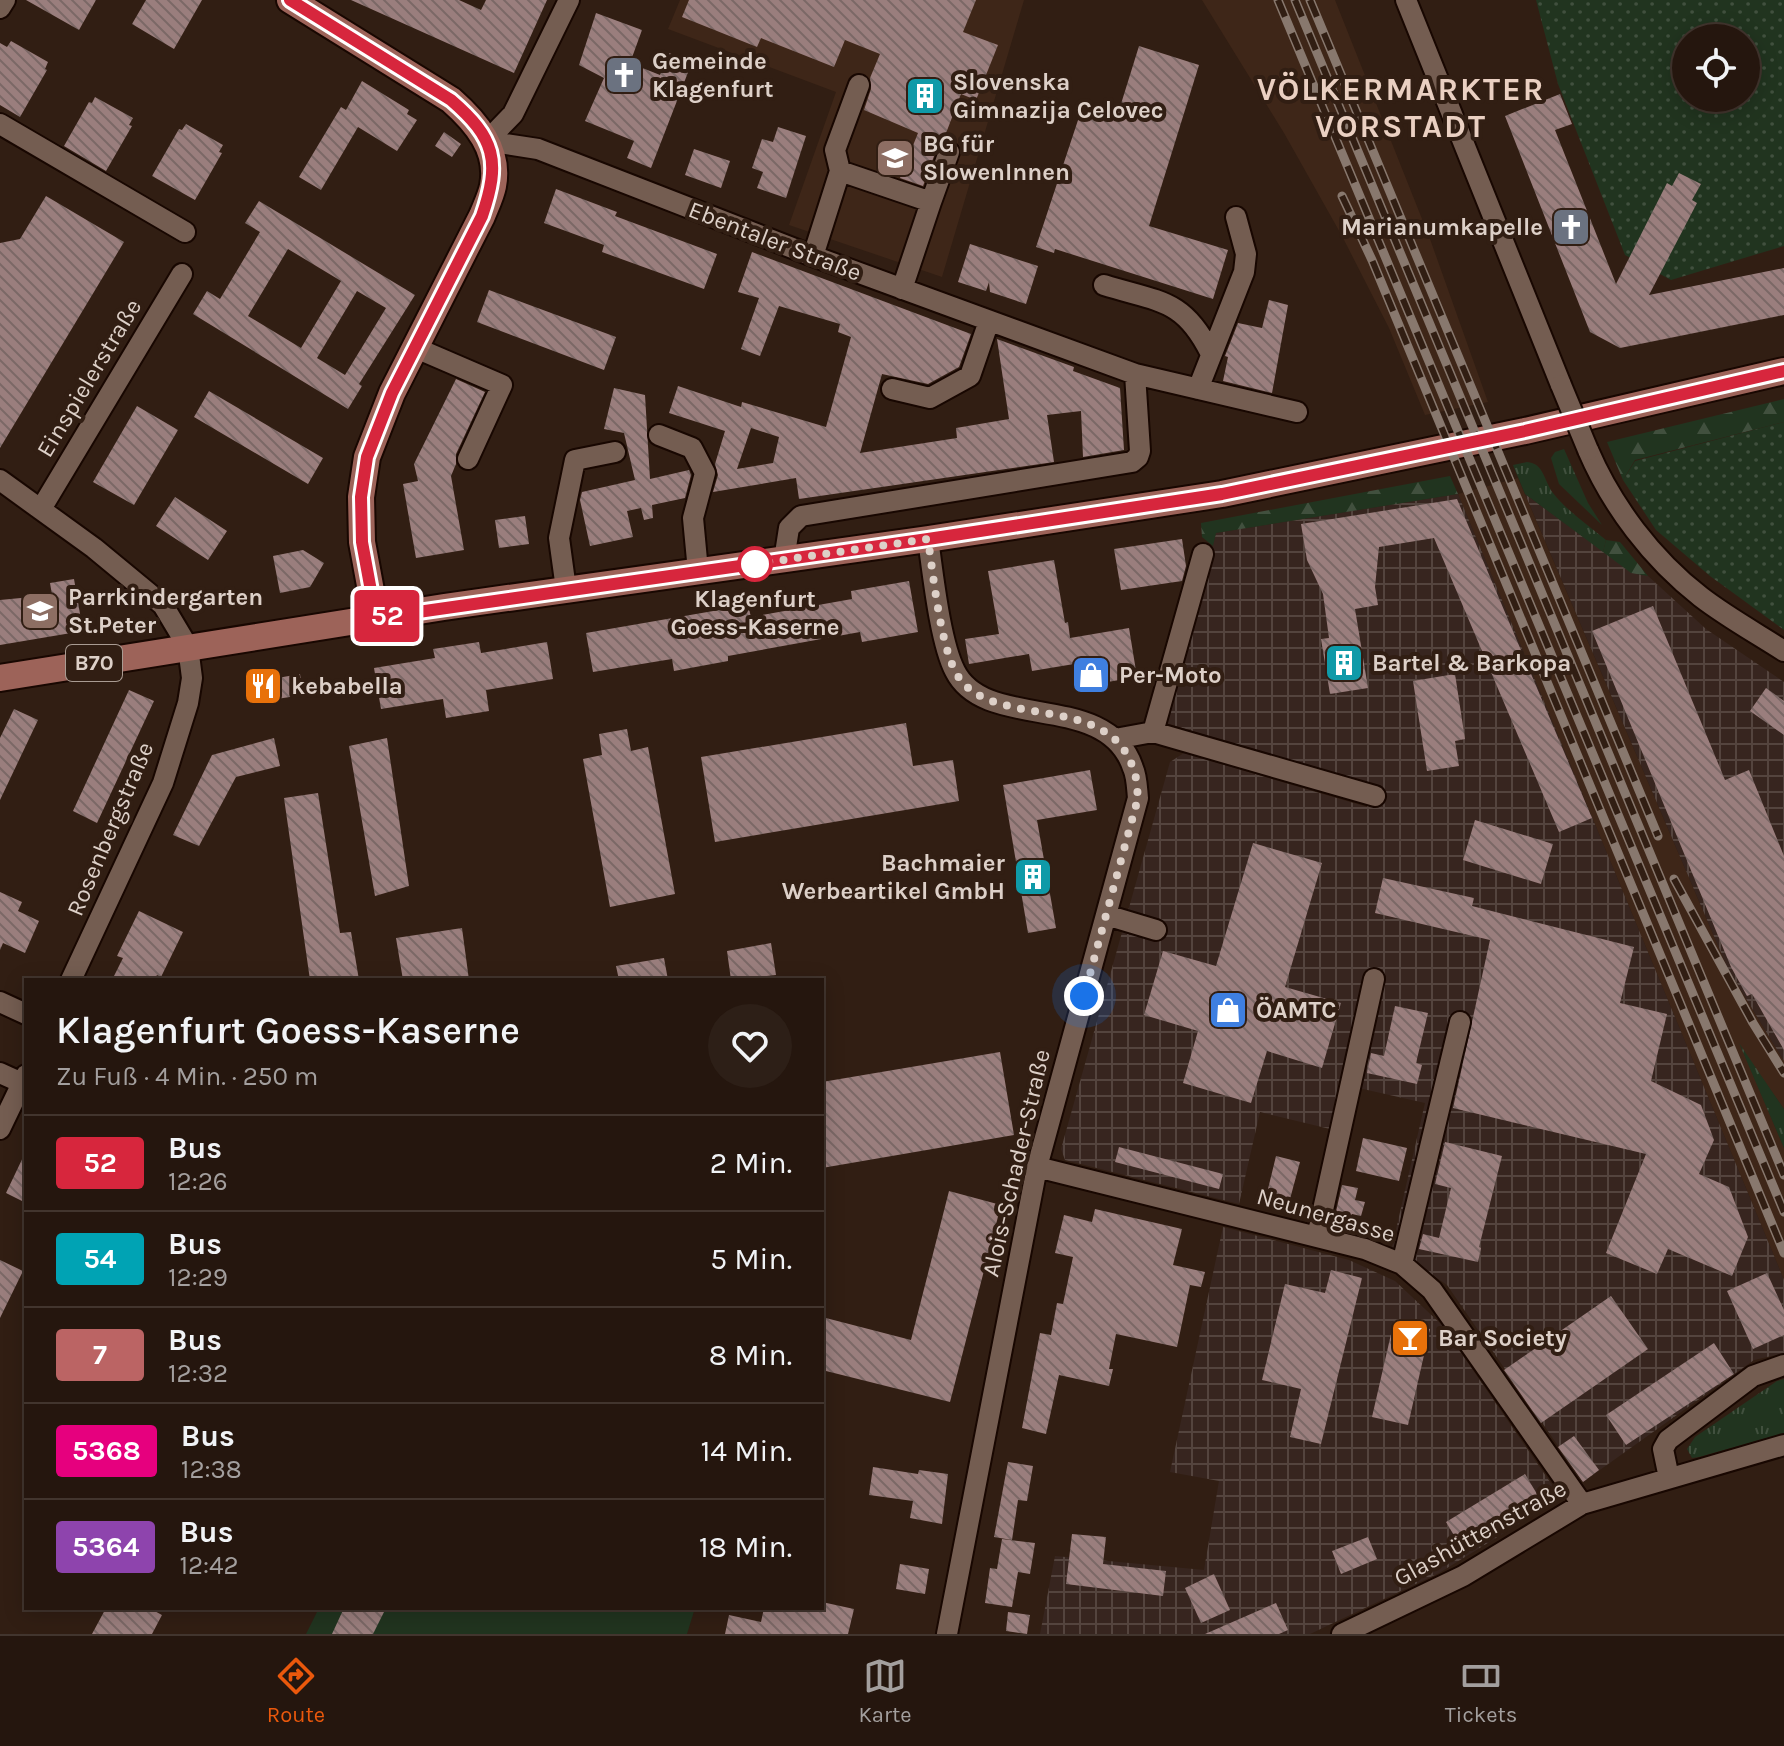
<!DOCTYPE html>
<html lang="de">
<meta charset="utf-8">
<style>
:root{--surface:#25160e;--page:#2d1f17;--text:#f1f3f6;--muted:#a39f9e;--line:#42352e;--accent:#ea580c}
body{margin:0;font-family:Karla,sans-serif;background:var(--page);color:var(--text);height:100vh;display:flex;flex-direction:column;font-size:30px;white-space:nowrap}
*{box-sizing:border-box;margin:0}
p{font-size:26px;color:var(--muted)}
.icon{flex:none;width:44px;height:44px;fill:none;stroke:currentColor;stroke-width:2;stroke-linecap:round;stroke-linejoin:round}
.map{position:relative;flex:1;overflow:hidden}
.drawer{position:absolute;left:24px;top:978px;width:800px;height:632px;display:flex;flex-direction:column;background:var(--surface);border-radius:0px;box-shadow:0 4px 20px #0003,0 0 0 2px var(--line)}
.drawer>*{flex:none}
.badge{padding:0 16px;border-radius:6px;font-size:28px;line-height:52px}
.tools{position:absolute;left:1672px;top:24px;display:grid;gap:16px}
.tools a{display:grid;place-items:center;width:88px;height:88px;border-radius:50%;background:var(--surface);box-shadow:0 4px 20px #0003,0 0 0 2px var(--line);font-size:40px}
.you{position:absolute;width:40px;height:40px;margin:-20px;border:6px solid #fff;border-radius:50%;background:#1a73e8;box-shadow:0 0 0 12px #1a73e833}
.map>.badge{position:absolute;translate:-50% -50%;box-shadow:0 0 0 4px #fff}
.round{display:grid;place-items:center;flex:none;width:84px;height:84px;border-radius:42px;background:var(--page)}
.head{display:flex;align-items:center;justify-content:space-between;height:136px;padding:0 32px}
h1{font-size:38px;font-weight:600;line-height:60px}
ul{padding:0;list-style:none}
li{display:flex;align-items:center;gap:24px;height:96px;padding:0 32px;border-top:2px solid var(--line)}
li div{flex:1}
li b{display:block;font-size:30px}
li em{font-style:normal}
li .badge{min-width:88px;font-weight:700;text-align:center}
.menu{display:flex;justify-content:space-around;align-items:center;height:112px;border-top:2px solid var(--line);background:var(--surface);font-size:22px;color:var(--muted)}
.menu a{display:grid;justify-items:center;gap:4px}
.menu .selected{color:var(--accent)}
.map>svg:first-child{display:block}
</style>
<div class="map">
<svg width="1784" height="1634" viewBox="0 0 1784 1634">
<defs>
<pattern id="industrial-grid" width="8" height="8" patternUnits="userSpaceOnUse" patternTransform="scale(2)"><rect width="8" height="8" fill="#37251f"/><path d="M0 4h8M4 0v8" fill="none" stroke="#54443e"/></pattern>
<pattern id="grass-tufts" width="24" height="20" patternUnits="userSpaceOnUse" patternTransform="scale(2)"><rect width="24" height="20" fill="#21341f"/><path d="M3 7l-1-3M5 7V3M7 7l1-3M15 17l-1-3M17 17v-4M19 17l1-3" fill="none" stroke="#41503e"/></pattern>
<pattern id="forest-firs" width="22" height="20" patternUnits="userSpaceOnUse" patternTransform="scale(2)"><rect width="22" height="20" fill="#21341f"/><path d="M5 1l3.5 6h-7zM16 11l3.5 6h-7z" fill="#41503e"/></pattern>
<pattern id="garden-dots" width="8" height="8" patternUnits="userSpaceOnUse" patternTransform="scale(2)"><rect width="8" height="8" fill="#21341f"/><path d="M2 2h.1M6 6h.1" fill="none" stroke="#41503e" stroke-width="1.8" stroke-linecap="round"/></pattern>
<pattern id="building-back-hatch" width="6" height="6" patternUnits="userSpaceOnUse" patternTransform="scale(2)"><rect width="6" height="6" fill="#9a7e7d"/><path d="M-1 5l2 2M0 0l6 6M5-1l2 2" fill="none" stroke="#7b6866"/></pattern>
</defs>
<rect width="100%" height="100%" fill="#311e13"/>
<!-- built -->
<path fill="#3e2618" d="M680,0h344l-82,277 -153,-52 47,-133 -168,-63z
M1202,0h133l95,239 58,163 -63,13 -36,-87 -47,-92 -58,-103z
M1518,478l210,491 56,92v48l-42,-60 42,99v132l-326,-786z"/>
<!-- industrial -->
<path fill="url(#industrial-grid)" d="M1458,494l326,786v73l-30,7 -171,122 -136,-197 -55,-38 33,-144 -84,-19 -11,45 -70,-17 -21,92 -174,-44 -4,-11 109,-387 14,-9 183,54 1,-23 -202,-61 50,-190z
M1525,494l106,78 17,4 58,53 78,53v379l-56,-92z
M1223,1227l126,33 46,21 46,43 120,174 -122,75 -129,61h-270l15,-78 149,14 15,-89 -49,-9z"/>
<!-- grass -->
<path fill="url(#grass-tufts)" d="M1564,449l24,54 14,22 -43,-41 -8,-26 4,-6z
M1527,462c17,1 17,19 26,31 14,18 35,32 53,47l-3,12 -78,-58 -12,-29z
M1739,1043l45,66v39z
M1784,1379v54l-85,24 -7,1 -5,-9 8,-12 82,-56z"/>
<!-- forest -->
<path fill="url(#forest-firs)" d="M1784,399v23l-149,38 -12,20 -16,-38z
M1450,476l8,18 -242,39 -3,13 -11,-9 -1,-14z
M1606,540l14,2 28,34 -17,-3 -28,-21z"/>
<!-- garden -->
<path fill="url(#garden-dots)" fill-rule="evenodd" d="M1536,0h248v246l-113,34 -46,-25 -67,-171zM1686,38h60v60h-60z
M1784,422v208l-74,-54 -54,-46 -33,-50 12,-19z"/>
<!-- pitch -->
<path fill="#21341f" d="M319,1608h376l-8,26h-381z"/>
<!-- building -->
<path fill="url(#building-back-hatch)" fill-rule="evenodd" d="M26,0h70l-17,30z
M146,0h56l-28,49 -42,-25z
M351,0h108l22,10 5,-10h61l-33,73z
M689,0h287l-13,32 35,13 -22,55 -15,-6 -18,47 -6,7 -14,38 -23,-8 18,-45 -54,-23 7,-21 -1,-11 10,-24 -35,-14 -11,27 -73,-29 -4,9 -75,-30z
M596,13l46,17 -12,33 30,12 9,-22 23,9 -41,106 -24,-10 7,-17 -49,-20 19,-43 -25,-13z
M11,41l37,21 -3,7 2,1 -27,47 -20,-12v-62l7,4z
M1139,46l60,19 -50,161 79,24 -15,49 -158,-50 -1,4 -18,-6 46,-139 34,12z
M362,81l47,29 -2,4 10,6 -20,31 -39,-24 -37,63 -22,-13 42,-70 5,3z
M1560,94l12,30 -17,6 61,154 51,-101 5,3 7,-13 22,11 -9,16 5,3 -48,92 135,-27v47l-164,33 -30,-16 -85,-216z
M95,97l38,21 -4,7 3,1 -26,45 -42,-25 25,-44 3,1z
M186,124l37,21 -4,7 3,1 -27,47 -43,-24 27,-47 3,1z
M778,127l28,9 -20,62 -29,-10 6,-16 -11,-4 10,-29 11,3z
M444,132l17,12 -9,13 -17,-11z
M694,149l36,12 -9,27 -36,-13z
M556,189l61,23 -2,4 102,38 -13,35 -102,-37 2,-7 -60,-22z
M46,196l78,46 -124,206v-205l20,-4z
M259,201l156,94 -56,89 3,2 -14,23 -155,-95 14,-23 13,8 40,-67 -15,-9zM288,249l53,32 -40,67 -53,-32zM357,291l29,17 -41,67 -28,-17z
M970,244l68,22 -12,38 -36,-12 -1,-10 -3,9 -28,-9z
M752,252l219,82 -12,33 -31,17 -46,-10 -22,79 97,-15 -1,-10 53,-9 -12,-80 77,28 -1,4 47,17 4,62 -41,7 -2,-46 -34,4 7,47 -255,37 -3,-21 -83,14 5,-17 -3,-11 10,-33 -56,-18 9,-27 63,21 1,-5 84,25 25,-90 -13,-5 2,-8 -61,-18 -19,50 -19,-7 18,-51 -21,-6zM751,428l28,9 -6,26 -36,6z
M489,290l127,47 -12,33 -127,-48z
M1269,300l19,5 -16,88 -49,-12 5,-24 -3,-1 13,-33 24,5z
M456,379l29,13 -29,62v10l-5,12 13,74 -48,8 -13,-74 15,-3 -4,-17z
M614,388l31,7 5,84 39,-9 2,5 -6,23 -33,7 1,13 -9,2 -3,-12 -14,3 6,26 -43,9 -10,-46 2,-8 53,-12 -11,-47 -20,-4z
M209,391l114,67 -15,26 -114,-67z
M137,406l41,24 -44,75 -41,-23z
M175,497l52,34 -19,29 -52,-34z
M1457,499l135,319 -33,14 -125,-294 -55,9 -4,40 3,18 -23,4 13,79 -38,6 -9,-55 8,-1 -6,-44 -16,-34 -6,-36z
M525,516l4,28 -30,4 -4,-28z
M1182,539l4,27 -4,15 -61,9 -7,-41z
M303,550l21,13 -14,24 -30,6 -7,-37z
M1054,560l11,63 3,-1 2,16 59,-10 8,49 -59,10 -4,-23 -42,7 -3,-17 -60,10 -4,-25 34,-5 -11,-63z
M74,579l9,52 -83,14v-45l52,-5 -2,-12z
M909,581l9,51 -56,10 -2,-10 -132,24v5l-54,10 -2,-12 -79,13 -7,-39 162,-28 3,12 101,-18 -1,-8z
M1653,606l72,174 24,-10 35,86v194l-32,-56 -5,2 -16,-29 -139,-336z
M479,642l2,11 66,-11 6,37 -67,11 3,21 -43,7 -3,-19 -62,10 -7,-41 61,-10 -2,-9z
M300,674l3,21 -46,7 -2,-20z
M1455,674l10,65 -10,2 4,25 -32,5 -14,-90z
M1766,688l18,13v34l-34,-24z
M129,690l25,11 -57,122 -24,-12z
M14,709l24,11 -38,80v-62z
M906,723l7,43 40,-6 6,41 -244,41 -14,-85z
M627,729l4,22 17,-4 27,147 -65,13 -27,-148 19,-4 -3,-21z
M274,738l6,28 -44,11 -37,69 -26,-11 39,-80z
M387,738l22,148 -34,10 -26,-150z
M1090,770l7,40 -60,10 19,108 -28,5 -25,-148z
M318,793l22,140 11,-1 8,48h-49l-26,-182z
M1475,820l78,24 -12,40 -78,-24z
M1253,843l69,20 -37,124 56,16 -19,65 -55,-17 -16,52 -68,-20 15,-52 -54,-16 19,-64 53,15z
M1383,878l91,20 -2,8 162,41 -14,56 47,11 -16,67 50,24 13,35 -15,34 30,13 19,50 -16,39 -64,-27 -11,25 -51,-21 40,-99 -193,-46 37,-168 -115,-27z
M0,892l22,10 -4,9 21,10 -14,32 -22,-10 -3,7z
M139,911l44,21 -22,45 -4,-2 -3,5h-42l11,-22 -6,-2z
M462,928l7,52h-66l-7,-42z
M771,943l5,32 -45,5 -4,-29z
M664,958l4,22h-49l-3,-14z
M1395,1006l33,7 -12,50 6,2 -5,19 -50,-11 4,-20 13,3z
M1000,1052l14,83 -192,33v-86z
M1363,1138l44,10 -8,33 -43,-10z
M1445,1142l57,14 -23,91 2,1 -3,14 -59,-13 4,-15 16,4 12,-50 -16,-4z
M1119,1147l104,27 -4,15 -104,-27z
M26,1151v52l-20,-10z
M1276,1156l24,6 -10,37 -23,-6z
M1342,1185l16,3 -3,12 10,2 -4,14 -9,-2 -1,5 -16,-3z
M949,1191l52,14 -51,197 -128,-32v-53l89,23z
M1095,1209l87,20 -9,36 32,7 -4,15 -11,-2 -13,62 -61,-13 -7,35h4l-4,17 -50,-11 -13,59 -24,-6 18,-95 11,2 6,-32 6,1 10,-47 -18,-4 9,-38 28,7z
M0,1260l23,11 -23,47z
M1331,1270l31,8 -41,166 -31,-7 11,-48 -39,-9 23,-96 40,9z
M1767,1273l17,37v25l-31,14 -26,-58z
M1611,1296l37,53 -107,74 -37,-53z
M1394,1321l36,8 -22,96 -36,-8z
M1714,1343l20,31 -108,71 -20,-30z
M1574,1436l25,34 -16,12 -25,-35z
M1008,1462l25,4 -6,35 -9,-1 -6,40 -18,-3z
M873,1467l45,7 1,-4 29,4 -6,50 -32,-6 3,-17 -44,-6z
M1525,1474l15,25 -79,48 -15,-25z
M1072,1534l34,3 -3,27 63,7 -3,25 -97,-12z
M1368,1537l9,22 -36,15 -9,-23z
M1002,1539l33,4 -5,31 -12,-2 -6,35 -27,-4 5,-35 7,1z
M900,1564l29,5 -4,25 -29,-5z
M1214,1574l16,36 -29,13 -16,-35z
M822,1602l32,7 -6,25h-123l4,-19 32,7 3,-14h58z
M1276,1603l12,27 -9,4h-74z
M106,1608h43l13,7 -10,19h-60z
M344,1608h42l-13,26h-41z
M1008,1612l22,3 -3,19 -21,-3z"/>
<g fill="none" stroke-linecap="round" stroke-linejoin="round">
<!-- minor casing -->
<g stroke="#180701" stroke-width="24">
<path id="minor" d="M1406,0l155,385
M0,8l5,-8
M0,124l185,108
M487,141l51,8 275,107 322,118 162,38
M487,141l26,-27 56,-114
M840,171l-5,-21 24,-65
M931,202l18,-50
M813,256l27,-85 91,31 -29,87
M1104,285c54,17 79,13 106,67
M416,348l86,37 -34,74
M892,389l38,9 40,-22 19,-55
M1198,389l46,-117 2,-18 -10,-37
M659,435l33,13 13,25 -12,45 5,53
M1588,450c24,56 64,109 113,147 26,20 55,36 83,54
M0,480l94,68 69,57 25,42 4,31 -4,25 -25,80 -92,197
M41,509l141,-235
M928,539c5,35 12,103 27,132 31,62 152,18 178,97 4,9 4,21 5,30l-101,369 -90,467
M784,560l5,-32 12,-12 331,-54 6,-5 2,-6 -5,-77
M566,589l-7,-51 16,-78 40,-8
M1153,732l50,-178
M1115,739l38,-7 222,64
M1106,915l50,15
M0,1002l26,12
M0,1073l22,10
M0,1129l26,-54
M1037,1167l328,82 37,15 30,26 150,214
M1317,1237l57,-258
M1402,1264l58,-242
M1669,1478l-6,-29 5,-9 85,-64 31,-11
M1342,1634l121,-58 119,-72 202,-59"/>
</g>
<!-- major casing -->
<g stroke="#180701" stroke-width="30">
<path id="major" d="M290,0l161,100c25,22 49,50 42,86 -2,10 -7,20 -11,30l-90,177 -25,64 -6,40 1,45 14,76
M0,678l444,-71 484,-68 294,-45 303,-63 259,-60"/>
</g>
<!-- minor -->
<use href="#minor" stroke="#745d51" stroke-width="20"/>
<!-- major -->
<use href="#major" stroke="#9d6359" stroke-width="26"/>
<!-- rail casing -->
<g stroke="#88786e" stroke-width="9">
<path id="rail" d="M1278,0l506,1212
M1295,0l489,1175
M1310,0l348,836
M1342,196l30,64 412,993
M1674,879l79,144 31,50"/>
</g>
<!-- rail -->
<use href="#rail" stroke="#311e13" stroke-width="6" stroke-dasharray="18" stroke-linecap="butt"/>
<!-- minor-bridge casing -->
<g stroke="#180701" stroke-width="24" stroke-linecap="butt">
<path id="minor-bridge" d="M1561,385l27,65"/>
</g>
<!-- minor-bridge -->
<use href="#minor-bridge" stroke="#745d51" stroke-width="20"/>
</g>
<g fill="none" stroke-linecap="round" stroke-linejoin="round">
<!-- line casing -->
<g stroke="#fff" stroke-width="18">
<path id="line" d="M290,0l161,100c44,38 50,61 31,116l-90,177 -25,64 -6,40 1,45 14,76 552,-79 294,-45 303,-63 259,-60"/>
</g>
<!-- line -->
<use href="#line" stroke="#d7263d" stroke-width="12"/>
<!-- walk -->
<path stroke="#ddd0c8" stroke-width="8" stroke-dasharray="0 14.4" d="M755,564l173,-25c5,35 12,102 27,132 31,62 152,18 178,97 4,9 4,21 5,30l-54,198"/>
</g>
<!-- icons -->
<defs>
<g id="church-square" transform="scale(2)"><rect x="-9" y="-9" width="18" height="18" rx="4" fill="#6b7280" stroke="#311e13"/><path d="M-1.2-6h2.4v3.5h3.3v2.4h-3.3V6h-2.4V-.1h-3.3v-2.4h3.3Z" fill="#fff"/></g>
<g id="building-square" transform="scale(2)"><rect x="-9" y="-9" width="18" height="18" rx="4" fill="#0f9aa8" stroke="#311e13"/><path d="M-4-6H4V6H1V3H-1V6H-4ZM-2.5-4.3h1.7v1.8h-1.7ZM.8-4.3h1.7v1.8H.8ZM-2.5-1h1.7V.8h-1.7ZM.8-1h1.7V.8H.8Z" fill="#fff"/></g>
<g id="school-square" transform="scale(2)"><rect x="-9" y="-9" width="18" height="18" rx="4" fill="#8d6e63" stroke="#311e13"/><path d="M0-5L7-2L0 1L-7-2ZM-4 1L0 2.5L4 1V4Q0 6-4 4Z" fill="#fff"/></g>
<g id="shop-square" transform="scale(2)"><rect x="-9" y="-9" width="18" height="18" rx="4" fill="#3f7fe0" stroke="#311e13"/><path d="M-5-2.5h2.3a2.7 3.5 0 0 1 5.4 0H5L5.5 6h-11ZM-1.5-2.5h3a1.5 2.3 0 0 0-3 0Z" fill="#fff"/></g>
<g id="restaurant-square" transform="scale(2)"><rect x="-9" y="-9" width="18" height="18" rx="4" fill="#e8710a" stroke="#311e13"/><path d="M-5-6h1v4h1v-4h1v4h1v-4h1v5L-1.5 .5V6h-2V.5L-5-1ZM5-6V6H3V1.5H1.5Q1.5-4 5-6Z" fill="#fff"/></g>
<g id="bar-square" transform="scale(2)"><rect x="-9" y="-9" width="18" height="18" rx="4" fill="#e8710a" stroke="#311e13"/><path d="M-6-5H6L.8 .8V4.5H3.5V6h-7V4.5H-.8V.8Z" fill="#fff"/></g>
</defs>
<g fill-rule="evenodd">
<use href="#church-square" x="624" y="75"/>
<use href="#building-square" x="925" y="96"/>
<use href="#school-square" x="895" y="158"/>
<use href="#church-square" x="1571" y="227"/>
<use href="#school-square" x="40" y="611"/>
<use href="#building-square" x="1344" y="663"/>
<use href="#shop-square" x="1091" y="675"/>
<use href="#restaurant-square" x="263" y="686"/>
<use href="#building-square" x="1033" y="877"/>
<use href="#shop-square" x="1228" y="1010"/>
<use href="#bar-square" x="1410" y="1338"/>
</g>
<!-- markers -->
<circle fill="#fff" stroke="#d7263d" stroke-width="4" cx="755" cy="564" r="16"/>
<g text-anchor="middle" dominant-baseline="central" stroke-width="8" stroke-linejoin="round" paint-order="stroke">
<!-- shield labels -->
<rect fill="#311e13" stroke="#a99b92" stroke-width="2" x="66" y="645" width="56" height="36" rx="6"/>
<g font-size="22" font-weight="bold" fill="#ddd0c8">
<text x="94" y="663">B70</text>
</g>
<!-- poi labels -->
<g font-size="24" font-weight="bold" fill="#ddd0c8" stroke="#311e13" text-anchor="start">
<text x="652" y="61">Gemeinde<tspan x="652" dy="28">Klagenfurt</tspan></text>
<text x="953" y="82">Slovenska<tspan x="953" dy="28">Gimnazija Celovec</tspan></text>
<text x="923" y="144">BG für<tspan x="923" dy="28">SlowenInnen</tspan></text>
<text x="1543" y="227" text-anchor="end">Marianumkapelle</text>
<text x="68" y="597">Parrkindergarten<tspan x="68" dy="28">St.Peter</tspan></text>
<text x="1372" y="663">Bartel &amp; Barkopa</text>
<text x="1119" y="675">Per-Moto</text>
<text x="291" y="686">kebabella</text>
<text x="1005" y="863" text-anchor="end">Bachmaier<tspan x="1005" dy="28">Werbeartikel GmbH</tspan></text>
<text x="1256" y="1010">ÖAMTC</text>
<text x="1438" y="1338">Bar Society</text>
</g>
<!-- street labels -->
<g font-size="24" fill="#ddd0c8" stroke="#311e13">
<text transform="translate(775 241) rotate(21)">Ebentaler Straße</text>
<text transform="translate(89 378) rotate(-59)">Einspielerstraße</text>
<text transform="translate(110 829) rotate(-67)">Rosenbergstraße</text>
<text transform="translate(1016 1163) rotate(-77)">Alois-Schader-Straße</text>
<text transform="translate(1326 1215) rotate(16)">Neunergasse</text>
<text transform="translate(1480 1533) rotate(-29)">Glashüttenstraße</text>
</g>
<!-- stop labels -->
<g font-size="24" font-weight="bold" fill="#ddd0c8" stroke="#311e13">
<text x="755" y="599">Klagenfurt<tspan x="755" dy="28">Goess-Kaserne</tspan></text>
</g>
<!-- district labels -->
<g font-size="32" font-weight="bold" letter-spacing="2" fill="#ead0c2" stroke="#311e13">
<text x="1401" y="89">VÖLKERMARKTER<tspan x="1401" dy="37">VORSTADT</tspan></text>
</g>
</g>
</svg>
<div class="tools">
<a><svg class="icon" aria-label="locate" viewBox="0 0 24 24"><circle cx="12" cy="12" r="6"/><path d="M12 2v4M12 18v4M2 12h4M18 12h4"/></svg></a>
</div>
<div class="you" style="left:1084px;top:996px"></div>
<b class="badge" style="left:387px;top:616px;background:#d7263d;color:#fff">52</b>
<section class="drawer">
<div class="head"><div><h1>Klagenfurt Goess-Kaserne</h1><p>Zu Fuß · 4 Min. · 250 m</p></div><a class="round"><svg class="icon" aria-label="heart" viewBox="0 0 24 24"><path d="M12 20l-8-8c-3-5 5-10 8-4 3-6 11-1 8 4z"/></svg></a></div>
<ul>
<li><span class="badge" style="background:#d7263d;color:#fff">52</span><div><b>Bus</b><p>12:26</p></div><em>2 Min.</em></li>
<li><span class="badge" style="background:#00a3b4;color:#fff">54</span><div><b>Bus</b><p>12:29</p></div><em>5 Min.</em></li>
<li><span class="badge" style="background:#bb6464;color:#fff">7</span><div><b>Bus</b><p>12:32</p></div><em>8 Min.</em></li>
<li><span class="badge" style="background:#e6007e;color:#fff">5368</span><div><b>Bus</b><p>12:38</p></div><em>14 Min.</em></li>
<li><span class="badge" style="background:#8e44ad;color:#fff">5364</span><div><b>Bus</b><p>12:42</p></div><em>18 Min.</em></li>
</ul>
</section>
</div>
<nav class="menu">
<a class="selected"><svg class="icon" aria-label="directions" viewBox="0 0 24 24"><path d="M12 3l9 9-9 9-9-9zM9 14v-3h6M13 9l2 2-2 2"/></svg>Route</a>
<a><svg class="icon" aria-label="map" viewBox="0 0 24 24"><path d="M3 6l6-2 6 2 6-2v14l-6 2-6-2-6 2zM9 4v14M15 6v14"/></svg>Karte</a>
<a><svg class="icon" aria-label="tickets" viewBox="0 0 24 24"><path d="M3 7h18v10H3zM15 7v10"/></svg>Tickets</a>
</nav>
